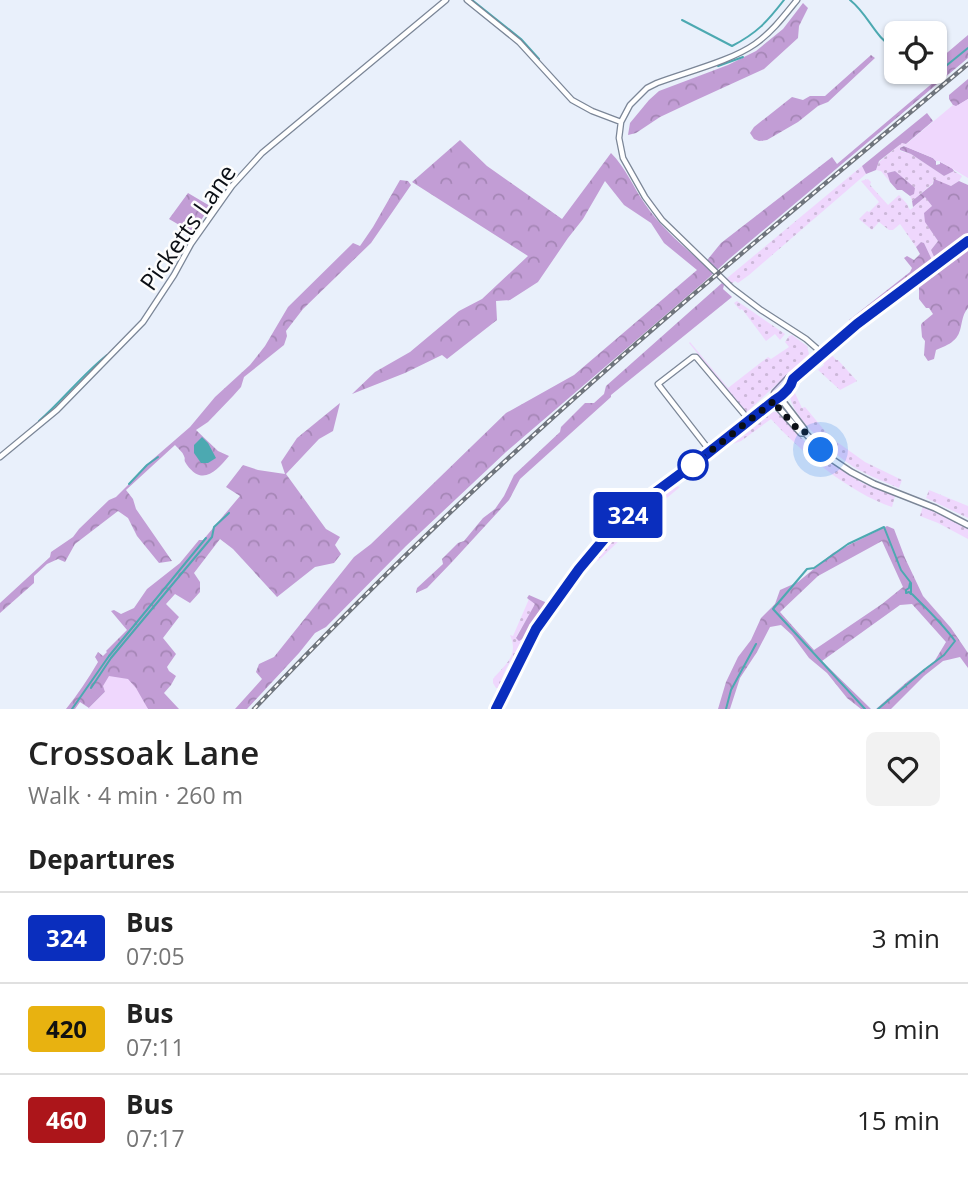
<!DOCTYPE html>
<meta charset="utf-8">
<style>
:root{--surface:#fff;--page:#f2f2f2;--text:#222;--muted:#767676;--line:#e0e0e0}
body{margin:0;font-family:"Open Sans",sans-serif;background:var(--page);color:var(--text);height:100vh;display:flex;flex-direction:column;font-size:26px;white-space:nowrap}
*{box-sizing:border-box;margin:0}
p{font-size:23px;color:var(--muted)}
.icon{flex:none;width:38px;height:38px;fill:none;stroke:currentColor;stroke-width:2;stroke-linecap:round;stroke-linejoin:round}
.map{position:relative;height:709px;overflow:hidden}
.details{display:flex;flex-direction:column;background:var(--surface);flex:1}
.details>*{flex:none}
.badge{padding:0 14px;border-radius:5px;font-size:24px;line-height:46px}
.buttons{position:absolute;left:884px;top:21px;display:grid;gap:14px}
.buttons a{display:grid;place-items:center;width:63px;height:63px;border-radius:10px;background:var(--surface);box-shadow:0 2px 5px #0004;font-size:35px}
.you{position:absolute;width:35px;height:35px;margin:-18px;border:5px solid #fff;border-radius:50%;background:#1a73e8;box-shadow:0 0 0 10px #1a73e833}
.map>.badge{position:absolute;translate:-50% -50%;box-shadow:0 0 0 4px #fff}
h2{padding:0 28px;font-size:26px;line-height:63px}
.round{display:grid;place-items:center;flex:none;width:74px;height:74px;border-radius:10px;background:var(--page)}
.summary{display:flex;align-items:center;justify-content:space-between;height:119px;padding:0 28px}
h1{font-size:33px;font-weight:600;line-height:52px}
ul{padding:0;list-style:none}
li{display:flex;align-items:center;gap:21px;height:91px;padding:0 28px;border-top:2px solid var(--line)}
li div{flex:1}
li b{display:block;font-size:26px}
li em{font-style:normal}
li .badge{min-width:77px;font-weight:700;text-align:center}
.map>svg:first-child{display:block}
</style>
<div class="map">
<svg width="968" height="709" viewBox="0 0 968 709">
<defs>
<pattern id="grass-dots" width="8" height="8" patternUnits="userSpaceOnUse" patternTransform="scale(1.75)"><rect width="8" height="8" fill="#efd7fd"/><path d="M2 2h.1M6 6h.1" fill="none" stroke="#ccb7d8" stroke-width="1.8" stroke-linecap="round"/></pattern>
<pattern id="forest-crowns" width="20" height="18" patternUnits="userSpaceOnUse" patternTransform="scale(1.75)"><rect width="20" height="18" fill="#c29dd5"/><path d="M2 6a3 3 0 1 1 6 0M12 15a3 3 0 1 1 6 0" fill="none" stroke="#a586b6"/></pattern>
</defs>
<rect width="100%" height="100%" fill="#e9f0fb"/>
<!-- grass -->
<path fill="url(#grass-dots)" d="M902,143l4,1 -6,4v3l11,3 33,22 10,-5 8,5 -3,5 -8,5 -18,-6v3l-21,18 -2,-5 4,-2v-6l-19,-17 -8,2 3,9 -9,-11 -5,-1 3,-8z
M862,166l4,8 -117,101 -11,8 -3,-2 -4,3 -5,-5z
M868,179l3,3 -1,3 18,20 11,-10 8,9 3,6 15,-13 7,9 -7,15 13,20 -7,9 4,9 -3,1 -8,-17 -3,-1 -5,5 -16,-23 -7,6h-4l-10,-8 -7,8 -13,-11 8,-8 2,1 10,-10 -18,-21z
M737,301l48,33 -5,6 -5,-6 -9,7 -24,-32 -2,1 -6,-7z
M792,335l15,11 2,8 -63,59 -57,-70 1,-1 38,46 40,-31 3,2 18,-12 -4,-5 4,-6z
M832,355l4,5h2l19,21 -17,9 -22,-20 6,-5 -1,-2z
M794,391l8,17 3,-1 25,30 35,25 37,18 -3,8c-14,-6 -27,-11 -40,-18 -20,-11 -67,-52 -69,-74z
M773,412h3l5,3 26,29 20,16 37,24 2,-3 4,5 25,10 -3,11c-44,-15 -91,-55 -121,-88l-30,22 -8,3z
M676,486l4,1 -36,30 -46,44 -3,-3c23,-28 50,-52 81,-72z
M929,490l39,16v12l-42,-20z
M923,506l45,21v12l-30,-16 -18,-7z
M529,599l7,4 -20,34 8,1 -18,31 -8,19h-2l-3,-5v-4c13,-16 26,-23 17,-44l3,1z"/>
<!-- forest -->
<path fill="url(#forest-crowns)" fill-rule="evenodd" d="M803,3l5,5 -9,18 -1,12 -34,31 -70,32 -34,16 -24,16 -8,2 2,-12 19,-23 10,-9 69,-26 28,-14 27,-22z
M968,35v23l-239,201 -24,22 -199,171 -100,94 -80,81 -11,6 -16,20 -52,56h-12l27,-30 -6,-7 3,-8 15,-7 80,-100 17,-13 135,-131 68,-38 123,-105 -33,-27 -13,-20 -27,-18 -19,-24 -22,38 -15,19 -30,44 -28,18 -14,1 1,19 -50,39 -5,-4 -37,18 -53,21 23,-22 35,-20 49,-41 23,-12 46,-43 -116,-74 48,-42 27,26 75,53 49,-66c15,15 22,34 34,51 16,24 38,42 59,60l17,-21 111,-86 5,7 98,-83 -3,-9h2l1,-9z
M871,55l4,3 -47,44 -10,4 -20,16 -31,18 -8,1 -5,-2 -4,-6 4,-6 38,-30 11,3 7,-4h15z
M968,79v20l-12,8 -3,-2 -4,-6v-4z
M927,113l6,8 -27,23 -4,-1 -23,18 -3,9 -10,4 -4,-8z
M904,146l29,12 3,3v4l4,-1v-2l12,6 2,3 -10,5 -33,-22 -11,-4v-2z
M895,171l20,17 -1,6 -4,2 -8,-6h-5l-7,-8 -3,-9z
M934,179l17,7 8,-5 9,4v49l-33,25 -4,-9 7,-9 -13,-19 -1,-9 8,-7 -7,-9 -12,10 -1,-6 21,-17z
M400,180l8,1 3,4 -40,58 -68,66 -17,22 1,5 -3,9 -40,32 -3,10 -8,9 -25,26 -12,8 22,21 11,5c-12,14 -26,31 -42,9 -5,-7 0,-4 -4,-11 0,-1 -7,-8 -8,-9l-49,45 7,9 3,10 36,52 -13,2 -22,-27 -9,-18 -10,-7 -43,33 -10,18 -7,-3 -11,5 -13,12v7l-34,30v-10l50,-46 1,-5 22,-15 6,-8 30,-29 7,-3 22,-22 7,-9 45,-39 25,-30 35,-32 15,-19 23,-39 65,-64 7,3 13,-19z
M188,193l22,13 -17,27 -24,-14z
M921,242l3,1 8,17 -82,63 -1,-3 61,-48 2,-4 -8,-10 3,-2 7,4 6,-6 -4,-7z
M968,249v59c-9,10 -4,25 -15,33 -4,4 -11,6 -17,9l-2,9 -6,2 -4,-6 1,-14 -3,-4 -1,-12 1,-2 11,-9 -4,-6h-3l-7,-9v-13z
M722,283l2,2 -1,4 9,8 -121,98v2l-91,82 -11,21 -57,62 -25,26 -11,5 1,-5 26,-24 -1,-5 16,-16 6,-2 19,-23 12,-9 9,-13 10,-21 46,-43 1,-5 24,-24h9l10,-9 2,-8z
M340,403l-7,28 -14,8 -33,35 40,55 14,8 -5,8 6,9 -7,9 -19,4 -38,30 -44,-48 -13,-10 -26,34 6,9v10l-10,11 -15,-9 -9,10 13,13 -16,21 13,16 -9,13 2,4 7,5 -5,9 -7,8 15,16h-31l-3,-3 -40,-14 -16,16 -9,-6 -5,7h-9c12,-15 22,-30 32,-47l-3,-5 3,-5 5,4 4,-4 -1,-1 21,-21 -16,-19 3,-1 7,4 13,-6 13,-19 33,-26 19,-23h4l37,-44 -14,-9 17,-22 15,5 27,4 -4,-12 16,-24z
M887,526l7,3 11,29 18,38 28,32 17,25v15l-8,-11 -17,4 -19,15 -33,33h-15l32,-28 26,-19 12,-20 -34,-38 -12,1 -78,56 49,48h-10l-14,-11 -20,-25 -18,-15 -17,-23 -11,-10 -11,2 -13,25 -17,26 -10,31h-12l8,-27 12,-25 13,-17 10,-22 14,-14 5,-14 18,-8 35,-29zM882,541l21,46 -21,17 -68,46 -34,-38 38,-36z
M529,595l16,7 -1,7 -20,29 -5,3 -3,-3 19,-34 -8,-6z"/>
<!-- park -->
<path fill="#efd7fd" d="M968,99v79l-29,-17h-3l-3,-3 -29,-12 49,-41 3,1z
M109,676l19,3 8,9 12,21h-60l17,-17 -2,-6z"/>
<!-- water -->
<path fill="#4ca9b1" d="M202,437l6,6 8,15 -8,5h-7l-7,-10v-8z"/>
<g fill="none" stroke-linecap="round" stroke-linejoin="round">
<!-- stream -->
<path stroke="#4ca9b1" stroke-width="2" d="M472,0l49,39 18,20
M850,0c19,15 24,37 46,50
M682,20l50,26c25,-13 35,-24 52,-46
M718,66l25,-9
M932,72l4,2 32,-26
M39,421c24,-21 43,-46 68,-66
M129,484l18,-19 11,-8
M91,688l20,-30 101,-121 2,-10 15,-14
M72,709l37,-53 97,-118
M726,709l5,-19 25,-46
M865,709l-92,-100 34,-40 7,-1 34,-24 36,-17 17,43 10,13v11l-2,-2 -3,1v-3l3,-2 1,-5
M878,709l46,-39 20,-15 11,-14c-12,-17 -28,-32 -43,-47"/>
<!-- street casing -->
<g stroke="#7b8697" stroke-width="7">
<path id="street" d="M467,0l52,42 53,58 20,11 29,11
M797,0c-13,16 -25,32 -42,44 -24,17 -69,28 -98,39l-10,5 -17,17 -9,17 -2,16 4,20 22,39 17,23 70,68 29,22 45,29 16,14
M710,451l-52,-67 35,-27h3l53,63
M0,457l57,-47 86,-88 31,-47 17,-31 41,-58 30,-33 184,-153"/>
</g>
<!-- secondary casing -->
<g stroke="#7b8697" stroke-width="8">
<path id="secondary" d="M775,400l1,5 25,28h4l25,25 21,14 23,12 61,24 33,17
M776,400h5l3,3 20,26 1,4"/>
</g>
<!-- primary casing -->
<g stroke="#8383a4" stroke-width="9">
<path id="primary" d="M775,400v-7l14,-15 4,1 64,-55 111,-83
M496,709l40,-80 43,-60 31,-37 31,-28 141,-108 10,-12 1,-5"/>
</g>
<!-- street -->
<use href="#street" stroke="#fff" stroke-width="4.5"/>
<!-- secondary -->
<use href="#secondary" stroke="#fff" stroke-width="5"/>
<!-- primary -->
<use href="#primary" stroke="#dbdaf7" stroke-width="6"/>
<!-- rail casing -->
<g stroke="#6f757d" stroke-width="4.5">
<path id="rail" d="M254,709c84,-88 170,-174 260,-256 146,-135 302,-261 454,-389"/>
</g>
<!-- rail -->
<use href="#rail" stroke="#fdfdfd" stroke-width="2" stroke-dasharray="5" stroke-linecap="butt"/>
</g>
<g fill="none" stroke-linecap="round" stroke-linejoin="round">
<!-- line casing -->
<g stroke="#fff" stroke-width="16">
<path id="line" d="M496,709l40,-80 43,-60 31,-37 31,-29 62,-46 72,-57c8,-5 16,-12 18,-21l64,-55 111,-83"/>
</g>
<!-- line -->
<use href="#line" stroke="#0a2ebe" stroke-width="10"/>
<!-- walk -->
<path stroke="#0b0f15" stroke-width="7" stroke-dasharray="0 12.6" d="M693,465l82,-65 1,5 25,28 4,-1 16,18"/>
</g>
<!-- markers -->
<circle fill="#fff" stroke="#0a2ebe" stroke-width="3.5" cx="693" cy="465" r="14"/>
<g text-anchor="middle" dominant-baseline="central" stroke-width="5" stroke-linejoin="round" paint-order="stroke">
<!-- street labels -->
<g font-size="24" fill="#0b0f15" stroke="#fdfdfd">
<text transform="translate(187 227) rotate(-55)">Picketts Lane</text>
</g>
</g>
</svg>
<div class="buttons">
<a><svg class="icon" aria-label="locate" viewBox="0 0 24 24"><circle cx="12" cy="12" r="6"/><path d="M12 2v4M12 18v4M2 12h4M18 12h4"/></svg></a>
</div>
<div class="you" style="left:821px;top:450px"></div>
<b class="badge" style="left:628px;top:515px;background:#0a2ebe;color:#fff">324</b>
</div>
<section class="details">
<div class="summary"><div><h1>Crossoak Lane</h1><p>Walk · 4 min · 260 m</p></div><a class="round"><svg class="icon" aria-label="heart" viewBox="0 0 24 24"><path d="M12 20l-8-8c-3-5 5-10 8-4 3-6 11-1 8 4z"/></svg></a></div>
<h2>Departures</h2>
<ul>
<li><span class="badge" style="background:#0a2ebe;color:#fff">324</span><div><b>Bus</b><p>07:05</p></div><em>3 min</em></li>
<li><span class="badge" style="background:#e8b210;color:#111">420</span><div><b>Bus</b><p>07:11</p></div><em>9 min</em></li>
<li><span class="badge" style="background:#ac151a;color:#fff">460</span><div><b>Bus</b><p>07:17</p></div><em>15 min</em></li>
</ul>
</section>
